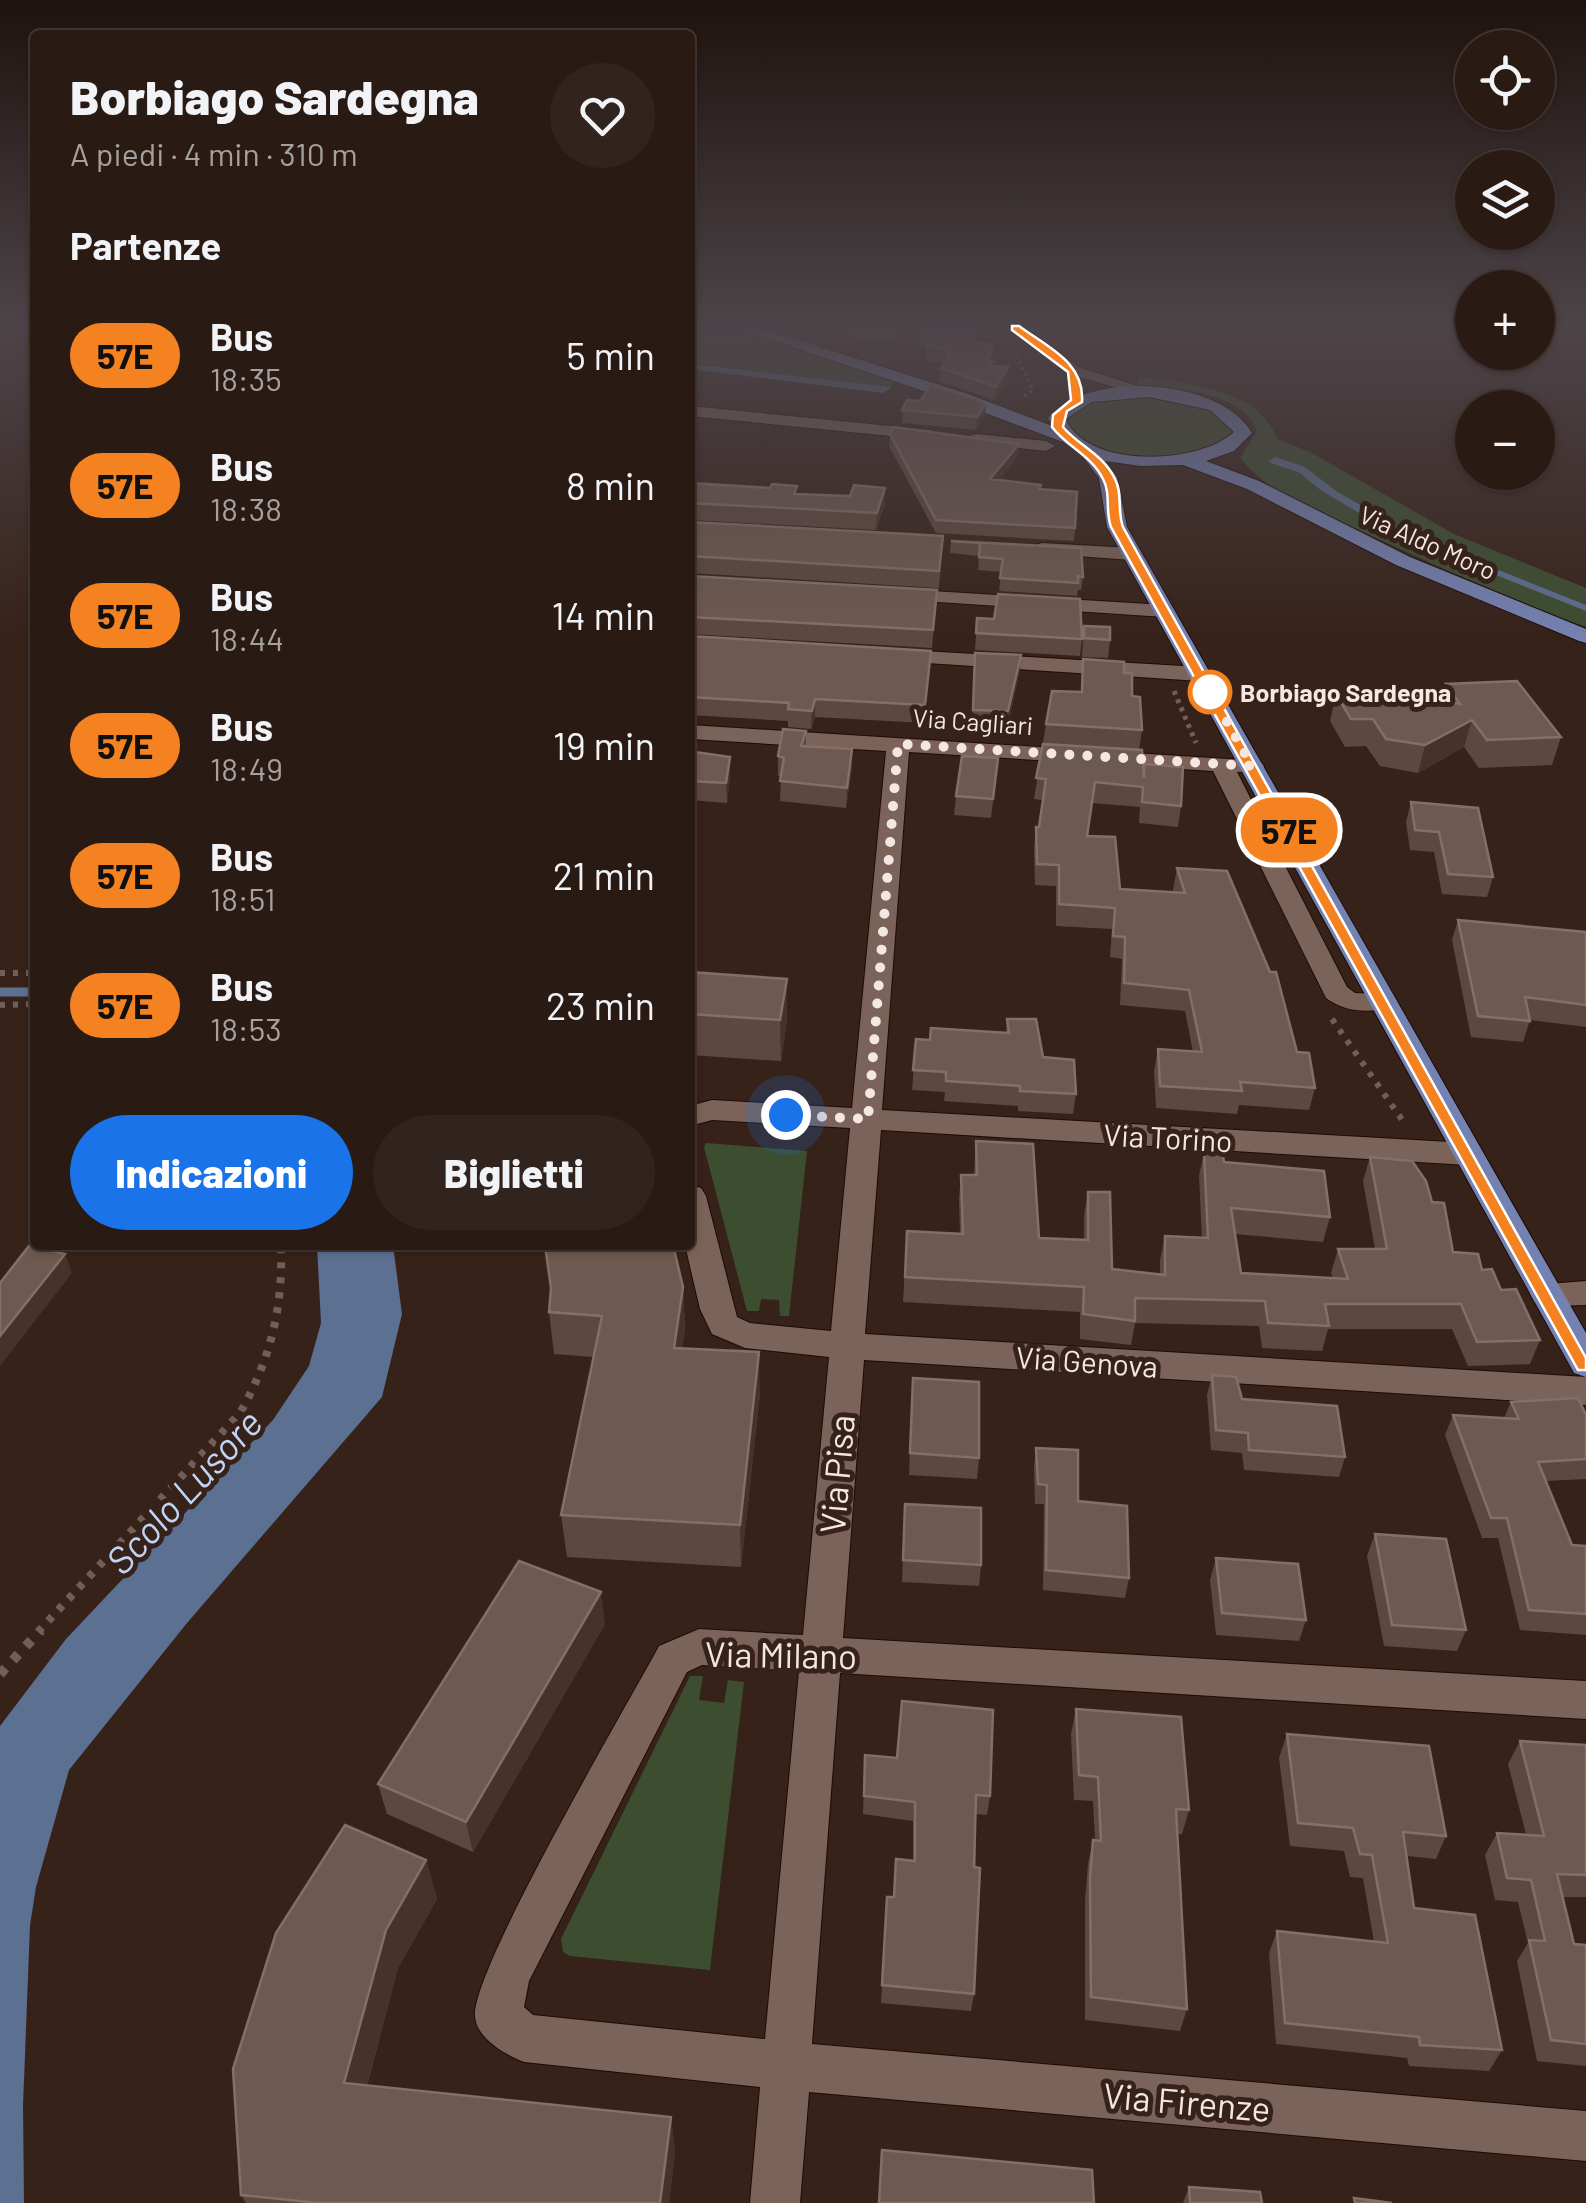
<!DOCTYPE html>
<html lang="it">
<meta charset="utf-8">
<style>
:root{--surface:#291a14;--page:#31231d;--text:#f1f3f6;--muted:#a5a1a0;--line:#453834;--accent:#1a73e8}
body{margin:0;font-family:Barlow,sans-serif;background:var(--page);color:var(--text);height:100vh;display:flex;flex-direction:column;font-size:38px;white-space:nowrap}
*{box-sizing:border-box;margin:0}
p{font-size:32px;color:var(--muted)}
.icon{flex:none;width:55px;height:55px;fill:none;stroke:currentColor;stroke-width:2;stroke-linecap:round;stroke-linejoin:round}
.map{position:relative;flex:1;overflow:hidden}
.details{position:absolute;left:30px;top:30px;width:665px;height:1220px;display:flex;flex-direction:column;background:var(--surface);border-radius:10px;box-shadow:0 2px 8px #0004,0 0 0 2px var(--line)}
.details>*{flex:none}
.badge{padding:0 20px;border-radius:32px;font-size:35px;line-height:65px}
.controls{position:absolute;left:1455px;top:30px;display:grid;gap:20px}
.controls a{display:grid;place-items:center;width:100px;height:100px;border-radius:50%;background:var(--surface);box-shadow:0 2px 8px #0004,0 0 0 2px var(--line);font-size:50px}
.you{position:absolute;width:50px;height:50px;margin:-25px;border:8px solid #fff;border-radius:50%;background:#1a73e8;box-shadow:0 0 0 15px #1a73e833}
.map>.badge{position:absolute;translate:-50% -50%;box-shadow:0 0 0 5px #fff}
h2{padding:0 40px;font-size:38px;line-height:90px}
.round{display:grid;place-items:center;flex:none;width:105px;height:105px;border-radius:52px;background:var(--page)}
.headline{display:flex;align-items:center;justify-content:space-between;height:170px;padding:0 40px}
h1{font-size:48px;font-weight:800;line-height:75px}
.action{display:flex;gap:20px;margin-top:auto;padding:20px 40px}
.action a{flex:1;height:115px;border-radius:60px;background:var(--accent);color:#fff;font-size:40px;font-weight:800;line-height:115px;text-align:center}
.action a+a{background:var(--page);color:var(--text)}
ul{padding:0;list-style:none}
li{display:flex;align-items:center;gap:30px;height:130px;padding:0 40px}
li div{flex:1}
li b{display:block;font-size:38px}
li em{font-style:normal}
li .badge{min-width:110px;font-weight:700;text-align:center}
.map>svg:first-child{display:block}
</style>
<div class="map">
<svg width="1586" height="2203" viewBox="0 0 1586 2203">
<rect width="100%" height="100%" fill="#37221a"/>
<!-- green -->
<path fill="#3d4d30" d="M690,328h40l151,47 12,8 -1,4 -202,-23z
M1139,377c46,5 121,12 138,62l33,13 144,82 132,54v39c-73,-27 -143,-58 -214,-91 -46,-21 -99,-38 -132,-78l17,-27c-14,-41 -85,-42 -121,-46z
M1149,395l66,16 17,17 -2,11 -38,17 -47,2 -31,-5 -37,-13 -14,-23 19,-14z
M706,1143l101,8 -18,165h-9l-1,-16 -18,-1 -2,12h-12l-43,-164z
M690,1676h13l-4,24 25,3 4,-23 16,2 -34,288 -140,-14 -7,-4 -2,-13z"/>
<!-- water -->
<path fill="#5c7091" d="M690,364l202,23 -8,6 -194,-24z
M1275,457l30,10 31,24 80,46 170,68v6l-188,-75 -76,-45 -22,-18 -32,-11z
M317,1245h76l9,69 -20,83 -195,226 -118,147 -33,117 -6,38 -7,181 1,97h-24v-477l66,-87 207,-219 36,-54 12,-43z"/>
<g fill="none" stroke-linecap="round" stroke-linejoin="round">
<!-- stream -->
<path stroke="#5c7091" stroke-width="9" d="M0,992h35"/>
<!-- minor casing -->
<g stroke="#1d0b05" stroke-width="2">
<path id="minor" d="M1007,328h18l53,39 79,25 -8,5 -83,-24z
M690,406l241,24 9,5 -9,5 -241,-24z
M977,434l69,7 9,5 -9,5 -75,-8v-8z
M1042,543l90,5 10,6 -10,6 -97,-7v-8z
M899,589l266,16 10,6 -10,6 -273,-18v-8z
M889,649l311,18 11,7 -11,7 -319,-21 -3,-5z
M690,725l570,36 4,5 -4,5 -23,1 110,215 8,6 38,2 4,6 -4,6c-24,6 -47,6 -67,-9l-113,-227 -304,-19 -27,358 586,33 11,4 4,7 -4,7 -11,4 -587,-35 -16,204 721,43v28l-722,-45 -21,278 743,43v38l-746,-46 -28,371 774,67v50l-777,-69 -9,111h-50l10,-116 -236,-25c-18,-7 -47,-23 -49,-45 -5,-45 153,-313 184,-371l40,-17 104,6 26,-278 -84,-9 -33,-14 -12,-25 -15,-64h5v-60l11,3 5,8 31,121 13,6 81,8 19,-203 -138,-8 -22,6v-20l22,-6 140,8 34,-357 -196,-12zM702,1665l97,6 -34,368 -232,-24 -9,-8 5,-26 158,-309z
M1586,1281v24l-39,1 -12,-3 -5,-9 5,-9z"/>
</g>
<!-- major casing -->
<g stroke="#1d0b05" stroke-width="2">
<path id="major" d="M736,328h24l208,66 84,32 -4,-8c40,-49 173,-40 204,15l-18,18 -28,10 53,20 151,76 176,72v14l-7,-2 -183,-76 -149,-76 -64,-24 -42,1 -36,-5 12,16 10,50 459,806v44l-12,-4 -467,-846 -8,-49 -19,-25 -17,-11 -107,-40zM1149,397l61,13 24,22c-36,33 -147,37 -168,-13l26,-17z"/>
</g>
<!-- path-far4 -->
<path stroke="#715e57" stroke-width="4" stroke-dasharray="2.5 4" stroke-linecap="butt" d="M1016,356l17,33 -12,10"/>
<!-- path-far3 -->
<path stroke="#715e57" stroke-width="5" stroke-dasharray="4 5" stroke-linecap="butt" d="M1174,691l22,52"/>
<!-- path-far2 -->
<path stroke="#715e57" stroke-width="6" stroke-dasharray="5 8" stroke-linecap="butt" d="M0,973h35
M0,1005l35,-1
M1332,1019l73,105"/>
<!-- path-far1 -->
<path stroke="#715e57" stroke-width="8" stroke-dasharray="6 9" stroke-linecap="butt" d="M38,1632l202,-219c31,-55 43,-105 41,-168"/>
<!-- path -->
<path stroke="#715e57" stroke-width="10" stroke-dasharray="8 11" stroke-linecap="butt" d="M0,1674l41,-44"/>
<!-- minor -->
<use href="#minor" fill="#7b6359" fill-rule="evenodd"/>
<!-- major -->
<use href="#major" fill="#7482b2" fill-rule="evenodd"/>
</g>
<!-- wall -->
<path fill="#5d483f" d="M841,328h69l-13,15 -56,-8z
M918,333l63,5 -4,5 16,4 -2,19 16,15 -12,19 -55,-19 1,-13 3,-5 -17,-2v-14l-9,-1z
M920,401l66,3 -1,13 -9,13 -74,-7v-13z
M890,434l129,10 -1,12 -19,24 42,5 -1,5 35,38 -1,13 -138,-8 -47,-87z
M690,483l107,11 88,10 -9,26 -186,-10z
M690,522l252,31 -3,35 -249,-15z
M951,541l130,7 2,29 -2,13h-3l-1,6 -78,-5 2,-19 -23,-2 1,-14 -29,-3z
M690,576l247,14 -5,58 -242,-14z
M977,618l17,1 88,20 -2,17 -105,-6z
M1084,626l26,14 -2,18 -26,-1z
M690,636l241,15 -7,72 -109,-6 -4,12 -23,-2v-6l-98,-6z
M975,653l46,2 -2,19 -12,56 -35,-1z
M1083,659l41,14 18,57 -3,20 4,22 38,34 -3,21 -39,-4 1,-16 -48,-4 -4,33 32,53 54,4 -1,-3 4,-22 120,184 18,36 -6,22 -70,-5 -2,9 -81,-6 -2,-37 4,-22 35,3 -8,-41 -65,-6 2,-46 -12,-2 2,-28 -56,-3v-40l-21,-1 -1,-37 2,-21h3l4,-27 -9,-1 12,-75 35,-32z
M1446,684l115,53 -9,28 -73,3 -15,-21 -46,26 -38,-7 -14,-20 -21,1 -15,-26 6,-27 106,6z
M806,731v15l46,3v19l-6,40 -66,-7 1,-25h-3v-20z
M690,747h6l1,6 33,24 -3,26 -37,-3z
M998,758l-7,60 -37,-3 2,-19z
M1411,802l82,75 -6,20 -45,-3 -8,-42 -24,-2 -4,-28z
M1458,920l128,12v95l-56,-7 -7,22 -52,-5 -19,-97z
M690,972l97,48 -6,41 -91,-6z
M1007,1019l69,75 -3,20 -55,-3v-5l-74,-5 1,-9 -33,-2 4,-51 14,1 76,-7z
M976,1141l63,97 45,2v-24l4,-24 24,77 48,5v-14l5,-24 37,2 -3,-62 5,-24 126,65 -7,25 -88,-8 6,39 92,5 -2,-5 7,-24h37l-12,-68 7,-24 62,45 21,50 29,18 19,20 39,50 -10,24 -62,2 -16,-37h-124l-6,22 -60,-3 -3,-22 -124,-3 -4,22 -51,-6v-27l-177,-10 4,-71 53,2 -1,-34 2,-24h13z
M683,1287l2,42 -3,19 78,46 -19,173 -174,-10 -6,-42 32,-158 -39,-3 -5,-42 2,-22z
M1212,1375l30,24 103,58 -6,20 -95,-7 -2,-17 -31,-3 -4,-55z
M913,1378l66,80 -2,21 -68,-4z
M1511,1402l75,13v64l-40,2 26,64 14,1v89l-66,-5 -22,-92h-16l-37,-103 8,-20 51,3z
M1036,1448l42,53 51,77 -4,20 -82,-8 1,-86h-9l-1,-37z
M905,1504l76,61 -2,21 -77,-4z
M1375,1534l91,96 -9,21 -73,-5 -17,-90z
M1216,1558l90,62 -7,21 -83,-6 -6,-55z
M605,1624l-132,228 -86,-38 -9,-30z
M1076,1709l113,101 -7,24h-5l10,175 -7,22 -95,-11v-119l3,-37 5,-24h2l-2,-39 -19,-1 -3,-66z
M1287,1734l159,102 -10,23 -29,-3 7,52 88,142 -13,21 -80,-5 -2,-8 -131,-14 -7,-91 8,-22 97,11 -11,-64 -13,-1 -6,-26 -54,-5 -11,-88z
M1520,1741l66,4v152h-23l11,47 12,1v121l-49,-5 -20,-100 11,-18 -10,-41 -23,-2 -10,-45 12,-22 29,1 -18,-70z
M865,1755l125,41 -3,19 -11,-1 -2,180 -3,17 -90,-8 6,-106h6l20,-36v-40l-50,-7z
M426,1860l11,39 -39,69 -31,118 304,31 4,35 -6,51h-423l-5,-8z
M1189,2187l73,16h-79z"/>
<!-- shaded-wall -->
<path fill="#473229" d="M898,328h12l-13,15z
M980,328h2l-1,10 -13,18 1,-14z
M1008,367l-1,14 -12,19 1,-13z
M986,404l-1,13 -9,13 1,-13z
M1019,444l-1,12 -28,36v-13z
M885,488v16l-9,26 1,-17z
M1021,655l-2,19 -12,56 1,-19z
M815,699v18l-4,12 1,-18z
M1472,720l-8,27 -46,26 7,-28z
M852,749v19l-6,40 1,-20z
M730,757v20l-3,26 -1,-20z
M787,979v41l-6,41 -1,-41z
M65,1254l7,19 -72,93v-30z
M683,1287l2,42 -9,61 -2,-42z
M759,1352l1,42 -19,173 -1,-42z
M601,1592l4,32 -132,228 -7,-30z
M426,1860l11,39 -39,69 -40,150 -14,-35 42,-153z
M671,2117l4,35 -6,51h-9z"/>
<!-- building -->
<path fill="#6e5950" stroke="#836f67" stroke-width="2.5" d="M925,328h55l-11,14 20,2 4,3 -7,13 6,1 -3,5 19,1 -12,20 -55,-19 11,-18 -25,-3 9,-12 -18,-2z
M931,385l55,19 -9,13 -75,-7 5,-10 13,1z
M893,427l126,17 -29,35 51,6 -2,4 38,3 -2,36 -139,-8 -46,-86z
M690,483l80,5 2,-4 25,2 -3,8 56,2 4,-11 31,3 -8,25 -187,-10z
M690,522l253,14 -4,35 -249,-15z
M951,541l130,7 2,29 -5,-1v7l-78,-5 3,-19 -24,-2 1,-14z
M690,576l247,14 -4,40 -243,-13z
M998,594l82,5 2,40 -106,-6 1,-15 17,1z
M1084,626l26,1v13l-26,-2z
M690,636l241,15 -6,54 -110,-6 -3,12 -24,-2 1,-6 -99,-6z
M975,653l46,2 -13,56 -35,-1z
M1083,659l41,3v11h8v23l8,1 2,33 -96,-6 6,-33 30,1z
M1517,681l44,56 -74,3 -15,-20 -47,25 -39,-6 -13,-20h-22l-15,-25 22,-9 102,19 -14,-20z
M783,729l23,2 -5,15 51,3 -5,39 -67,-7 4,-23 -6,-2z
M1043,744l99,6 2,28v-14l39,3 -2,39 -39,-4 1,-15 -48,-5 -8,54 28,1 5,52 65,4 -8,-25 50,3 43,101h6l21,80 12,1 6,35 -75,-6 2,9 -82,-5 -2,-37 44,3 -13,-62 -65,-7 1,-46 -12,-1 2,-28 -56,-4v-39l-22,-1 -1,-37h3l7,-48 -10,-1z
M690,747h6l-1,5 35,5 -4,26 -36,-2z
M962,756l36,2 -5,41 -37,-3z
M1411,802l67,6 15,69 -45,-3 -9,-42 -24,-2z
M1458,920l128,12v73l-61,-8 5,24 -52,-5z
M690,972l97,7 -7,41 -90,-6z
M1007,1019h29l7,38 31,3 2,34 -56,-3v-5l-74,-5v-9l-33,-2 3,-31 14,1 1,-12 78,5z
M976,1141l57,3 6,94 49,2v-48h22l2,77 53,6v-39l43,2 -4,-86 18,-2 2,12 100,9 6,46 -99,-9 10,65 107,6 -10,-30h49l-17,-92 42,4 14,20 6,21 12,1 9,49 25,2 4,16 10,-1 9,21 15,-1 24,51 -63,2 -16,-38h-136l4,22 -61,-3 -3,-22 -130,-3v23l-52,-7 1,-27 -179,-10 2,-46 56,3 -2,-59h16z
M545,1245h128l10,42 -9,61 85,4 -19,173 -179,-10 41,-199 -53,-4 2,-24z
M29,1246l36,8 -65,82v-53z
M1212,1375l24,2 6,22 95,7 8,51 -96,-7 -1,-17 -32,-3z
M913,1378l66,4v76l-69,-5z
M1578,1398l8,17v44l-48,3 34,83 14,1v68l-57,-4 -22,-92h-16l-38,-103 66,4 -8,-17z
M1036,1448l42,2v51l49,5 2,72 -83,-8 1,-85 -9,-1z
M905,1504l76,4v57l-78,-5z
M1375,1534l71,5 20,91 -74,-5z
M1216,1558l82,6 8,56 -84,-7z
M519,1561l82,31 -135,230 -88,-38z
M902,1701l91,9 -3,86 -14,-1 -2,72 6,1 -6,126 -92,-9 5,-88h7l2,-38 19,2v-59l-51,-6 1,-41 32,3z
M1076,1709l105,8 8,93 -13,-1 11,200 -96,-12 -1,-120 3,-37 8,1 -3,-64 -19,-2z
M1287,1734l142,12 17,90 -43,-4 11,76 61,7 27,135 -82,-5 -1,-8 -134,-14 -8,-92 111,12 -16,-88 -12,-1 -7,-26 -55,-5z
M1520,1741l66,4v130l-29,-1 17,70 12,1v99l-35,-4 -22,-100 16,1 -14,-61 -24,-2 -10,-45 47,3z
M345,1825l81,35 -40,70 -42,153 327,34 -11,86h-342l-77,-8 -8,-126 43,-136z
M882,2150l210,20 2,33h-215z
M1189,2187l71,5 2,11h-72z
M1354,2198l38,5h-37z"/>
<!-- sky -->
<linearGradient id="sky" x2="0" y2="1"><stop stop-color="#1e130e"/><stop offset="0.51" stop-color="#4d4449"/><stop offset="1" stop-color="#4d4449" stop-opacity="0"/></linearGradient>
<rect width="1586" height="637" fill="url(#sky)"/>
<!-- line -->
<path fill="#f58220" stroke="#fff" stroke-width="2.5" d="M1012,326h7c28,21 66,36 63,76l-15,9 -4,16c16,19 40,27 52,52 8,15 2,32 8,48l463,831v12h-8l-467,-843c-6,-16 0,-34 -8,-48 -12,-24 -36,-32 -51,-52l1,-12 18,-15 -3,-28 -56,-42z"/>
<g fill="none" stroke-linecap="round" stroke-linejoin="round">
<!-- walk -->
<path stroke="#f4e6e0" stroke-width="10" stroke-dasharray="0 18" d="M786,1115l82,4 30,-375 354,22 -42,-74"/>
</g>
<!-- markers -->
<circle fill="#fff" stroke="#f58220" stroke-width="5" cx="1210" cy="692" r="20"/>
<g text-anchor="middle" dominant-baseline="central" stroke-width="10" stroke-linejoin="round" paint-order="stroke">
<!-- far-street labels -->
<g font-size="25" fill="#f4e6e0" stroke="#37221a">
<text transform="translate(1428 542) rotate(24)">Via Aldo Moro</text>
<text transform="translate(973 721) rotate(4)">Via Cagliari</text>
</g>
<!-- far-stop labels -->
<g font-size="25" font-weight="bold" fill="#f4e6e0" stroke="#37221a" text-anchor="start">
<text x="1240" y="692">Borbiago Sardegna</text>
</g>
<!-- street labels -->
<g font-size="30" fill="#f4e6e0" stroke="#37221a">
<text transform="translate(1168 1137) rotate(3)">Via Torino</text>
<text transform="translate(1087 1361) rotate(4)">Via Genova</text>
</g>
<!-- near-street labels -->
<g font-size="35" fill="#f4e6e0" stroke="#37221a">
<text transform="translate(836 1474) rotate(-85)">Via Pisa</text>
<text transform="translate(781 1654) rotate(1)">Via Milano</text>
<text transform="translate(1187 2101) rotate(5)">Via Firenze</text>
</g>
<!-- near-water labels -->
<g font-size="38" font-style="italic" fill="#c0d4f6" stroke="#37221a">
<text transform="translate(183 1491) rotate(-47)">Scolo Lusore</text>
</g>
</g>
</svg>
<div class="controls">
<a><svg class="icon" aria-label="locate" viewBox="0 0 24 24"><circle cx="12" cy="12" r="6"/><path d="M12 2v4M12 18v4M2 12h4M18 12h4"/></svg></a>
<a><svg class="icon" aria-label="layers" viewBox="0 0 24 24"><path d="M12 4l9 5-9 5-9-5zM3 14l9 5 9-5"/></svg></a>
<a>+</a>
<a>−</a>
</div>
<div class="you" style="left:786px;top:1115px"></div>
<b class="badge" style="left:1289px;top:830px;background:#f58220;color:#111">57E</b>
<section class="details">
<div class="headline"><div><h1>Borbiago Sardegna</h1><p>A piedi · 4 min · 310 m</p></div><a class="round"><svg class="icon" aria-label="heart" viewBox="0 0 24 24"><path d="M12 20l-8-8c-3-5 5-10 8-4 3-6 11-1 8 4z"/></svg></a></div>
<h2>Partenze</h2>
<ul>
<li><span class="badge" style="background:#f58220;color:#111">57E</span><div><b>Bus</b><p>18:35</p></div><em>5 min</em></li>
<li><span class="badge" style="background:#f58220;color:#111">57E</span><div><b>Bus</b><p>18:38</p></div><em>8 min</em></li>
<li><span class="badge" style="background:#f58220;color:#111">57E</span><div><b>Bus</b><p>18:44</p></div><em>14 min</em></li>
<li><span class="badge" style="background:#f58220;color:#111">57E</span><div><b>Bus</b><p>18:49</p></div><em>19 min</em></li>
<li><span class="badge" style="background:#f58220;color:#111">57E</span><div><b>Bus</b><p>18:51</p></div><em>21 min</em></li>
<li><span class="badge" style="background:#f58220;color:#111">57E</span><div><b>Bus</b><p>18:53</p></div><em>23 min</em></li>
</ul>
<div class="action"><a>Indicazioni</a><a>Biglietti</a></div>
</section>
</div>
